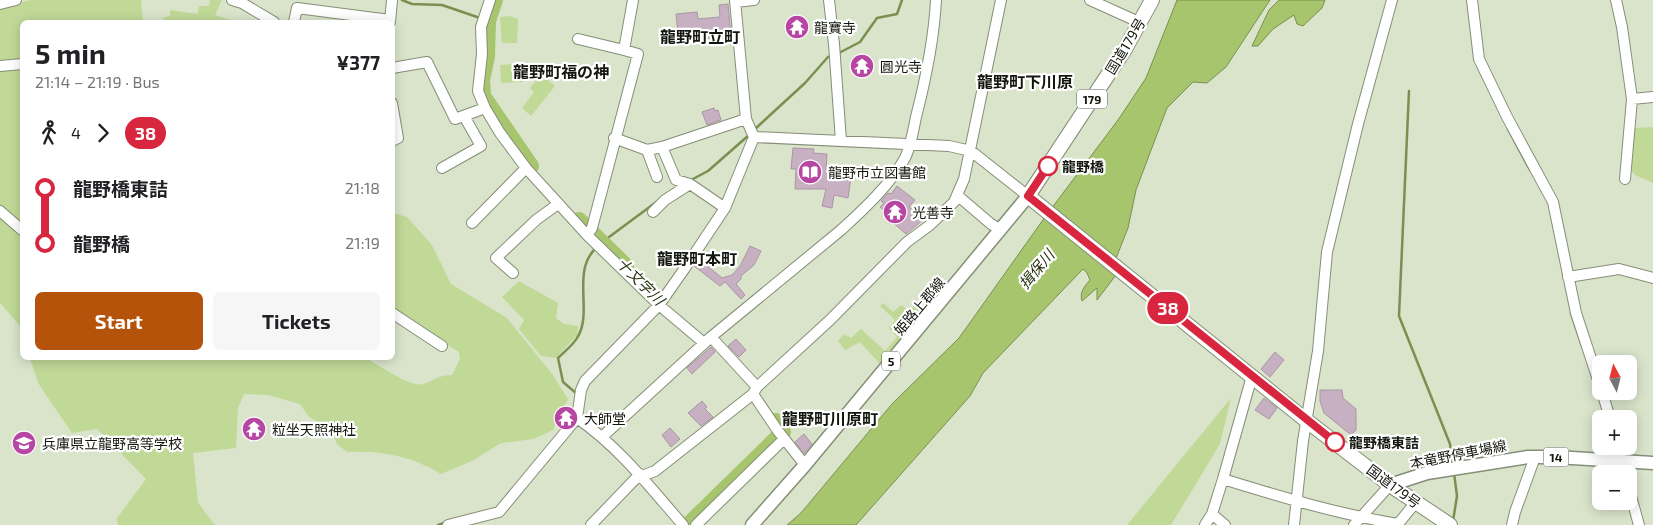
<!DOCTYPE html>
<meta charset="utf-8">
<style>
:root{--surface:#fff;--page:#f6f6f6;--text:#202124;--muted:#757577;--accent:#b45309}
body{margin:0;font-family:"Exo 2","Noto Sans JP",sans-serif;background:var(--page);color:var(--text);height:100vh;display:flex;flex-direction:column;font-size:19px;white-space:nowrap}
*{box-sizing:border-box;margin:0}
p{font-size:16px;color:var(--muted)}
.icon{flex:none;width:28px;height:28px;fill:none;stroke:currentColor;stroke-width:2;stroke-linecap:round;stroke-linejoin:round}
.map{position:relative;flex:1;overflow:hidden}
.details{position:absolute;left:20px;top:20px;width:375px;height:340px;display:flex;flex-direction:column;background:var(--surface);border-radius:8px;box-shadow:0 2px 12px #0003}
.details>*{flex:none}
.badge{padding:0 10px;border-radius:16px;font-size:18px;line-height:32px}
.needle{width:32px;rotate:353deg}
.fabs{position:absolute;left:1592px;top:355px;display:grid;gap:10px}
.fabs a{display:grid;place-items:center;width:45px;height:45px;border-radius:8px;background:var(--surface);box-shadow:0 2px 12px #0003;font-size:25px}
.map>.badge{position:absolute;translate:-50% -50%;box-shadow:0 0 0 2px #fff}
.legs{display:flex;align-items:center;gap:8px;height:55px;padding:0 15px;font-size:16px}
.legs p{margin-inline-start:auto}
.headline{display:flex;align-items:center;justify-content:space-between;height:85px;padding:0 15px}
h1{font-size:28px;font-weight:700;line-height:38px}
.cta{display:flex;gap:10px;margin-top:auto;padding:10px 15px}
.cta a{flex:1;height:58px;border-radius:8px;background:var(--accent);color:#fff;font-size:20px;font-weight:700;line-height:58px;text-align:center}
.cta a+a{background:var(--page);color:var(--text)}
ul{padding:0 15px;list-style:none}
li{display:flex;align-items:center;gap:18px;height:55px;font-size:19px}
li i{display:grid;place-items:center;width:8px;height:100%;margin:0 6px;background:currentColor}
li i::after{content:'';width:12px;height:12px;margin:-6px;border:4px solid;border-radius:50%;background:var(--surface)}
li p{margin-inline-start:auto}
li:first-child i{background:linear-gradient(#0000 50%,currentColor 0)}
li:last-child i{background:linear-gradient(currentColor 50%,#0000 0)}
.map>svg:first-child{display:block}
</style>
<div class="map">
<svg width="1653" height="525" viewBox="0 0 1653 525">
<rect width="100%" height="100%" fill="#dae4cb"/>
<!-- green -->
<path fill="#c0d997" d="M31,0h110l2,22h-121v313l-2,-9 -20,-23v-296z
M210,0h12l-7,15 21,7h-72l-1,-4 7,-2v-6l28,4 1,-8h10z
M510,16l8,3 -1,24h-15l-2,-26z
M527,63l4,15 -8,4 -22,1 -1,-18z
M541,74l14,12 -24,30 -9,-8 12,-16 -4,-4z
M1653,127v56l-18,-8 -4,-5 3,-42z
M393,213l14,4 25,28 19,39 56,34 46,57 15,24 -15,31 -19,9 -33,4 -29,18 -31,13c-29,-18 -60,-24 -94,-22l-10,-8 -6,-15 -22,-12 -9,-13 -32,-9 -24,-1 -6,14 -2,40 -43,5 5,50 17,22h-97l-1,-7 29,-39 -49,-50 -25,4 -34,-50 -8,-25h336c11,6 45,30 57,26 14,-4 11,-8 29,-9l8,-16 -1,-7 -66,-41z
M519,281l39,22 -2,15 8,6 14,2 -1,9 -21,23 -15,-2 -22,-27 5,-9 -22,-23z
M883,303l10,9 8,-7 7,5 13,-7 3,6 -43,56 -21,-23 -15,8 -7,-9 6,-7 7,4 10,-9 24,22 12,-14 -8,-9 6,-8 -15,-14z
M1231,398l-11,46 -49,81h-44z"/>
<!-- water -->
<path fill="#a6c56c" stroke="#7a9050" d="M1177,0h93l-44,67 -19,16 -14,-1 -26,26 -31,82 -8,38 -17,43 5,4 -19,25v-12l-15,13c-3,-9 3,-15 8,-21l-3,-7 -4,-4 -100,104 -13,23 -114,129h-69l14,-12 91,-109 67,-66 86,-121 73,-97 28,-42z
M1279,0h46l-3,8 -19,18 -6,-2 -3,-9 -21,14 -15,17h-6l17,-36z"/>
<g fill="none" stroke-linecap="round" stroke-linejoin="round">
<!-- stream -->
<path stroke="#7a9050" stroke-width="2.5" d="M402,0l10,4 30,1 38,13
M837,54l23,-12 17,-24 20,-4 5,-14
M1409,91l-10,225 51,128 3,21
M755,129l50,-46 23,-26 4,-1
M1508,129l22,41
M691,180l17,-9 41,-36
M601,243l58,-43
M1571,313l11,33
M577,394l-14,-12 -5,-24c6,-6 15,-13 19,-20 17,-26 -7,-67 20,-91
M1453,521l4,-25 -3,-23
M438,525l6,-2"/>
<!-- river -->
<path stroke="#a6c56c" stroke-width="16" d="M495,0l-7,21 -1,35 -5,24 1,16 48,70
M579,220l47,46
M688,525l95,-93 -7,-11"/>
</g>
<!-- building -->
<path fill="#c7b0c1" stroke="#ab95a5" d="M728,4l3,32 -52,5 -3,-27 21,-2 1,7 22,-2 -1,-12z
M714,108l1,3 3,-1 3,10 -14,5 -5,-13z
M793,148l21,1 -1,4 14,1 -1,16 16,3v-3l7,1 -1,5 3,1 -3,21 -14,-3 -2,13 -10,-2 4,-17h-31l1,-20h-5z
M897,186l18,14 -6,7 15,12 -18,15 -23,-20 2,-3 -5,-4 4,-4 -3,-2 7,-8 3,1z
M750,246l11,5 -7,14 -13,11v3l-5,5 9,11 -4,4 -16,-17 -5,4 -26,-20 5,-7 23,19 10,-3 8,-9z
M736,339l10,11 -7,7 -11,-11z
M711,347l4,5 -23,22 -5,-6z
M1275,352l9,8 -14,17 -9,-8z
M1320,390h22l1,8 13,11v21l-5,5 -27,-22 -4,-12z
M1264,398l13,10 -8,11 -14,-9z
M702,401l5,6 -2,2 8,8 -12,9 -13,-13z
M670,428l10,11 -9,8 -9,-12z
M804,434l8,10 -8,9 -9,-11z"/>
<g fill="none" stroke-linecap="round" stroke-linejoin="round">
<!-- minor casing -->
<g stroke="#858e77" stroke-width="12">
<path id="minor" d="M232,0l10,3 32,19
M490,0l-9,27 1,27 -4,37 7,17 15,25 26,35 61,67 72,70 45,38
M829,0l5,44 7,97
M1090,0l51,23
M1472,0l7,59 28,58 46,85 23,111 25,76
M1616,0l6,27 10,72 -7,80
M735,2l19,-2
M0,4l16,-4
M294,22l3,-14 93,12
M390,22l2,-22
M578,39l46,11
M0,66l22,-2
M392,68l35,-6 28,57 30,-11
M1632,99l21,-2
M392,103l6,35 -6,3
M754,137l195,9 22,5 57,45
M614,138l33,12 15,-3 84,-28
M662,147l14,33 14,4
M647,150l10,27
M442,168l39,-22 -17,-30
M957,195l34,29 10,6
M0,211l22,19
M653,212l12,-12 25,-16 35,24
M472,223l54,-55
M587,235l5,-7 46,-174 -14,-4 9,-50
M513,273l-17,-15 40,-38 22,-16
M1568,277l51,-8 34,9
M392,313l50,33
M711,337l46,50
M1602,391l8,28
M753,394l25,37 27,34
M577,418c43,30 72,68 106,107
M603,436l108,-99 130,-107c21,-19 50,-46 64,-72 6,-12 8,-27 11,-41 10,-39 18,-77 20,-117
M1618,446l6,28
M642,476l13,-5 98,-77 4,-7 73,-67 77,-78 23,-17 24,-23 10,-23 37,-179
M1223,479l29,-103
M1629,489l10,36
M1212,514l11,-35c58,18 115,35 175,45l18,-22
M448,525l51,-13 78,-94 4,-28 4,-9 74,-76 26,-37 40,-60 29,-71 -8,-18 -11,-119
M591,525l49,-51
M696,525l88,-86
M1205,525l7,-11 13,11
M1294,525l9,-84 15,-90 9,-99 31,-128 34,-124
M1354,525l36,-40
M1512,525l3,-13 20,-55"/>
</g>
<!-- major casing -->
<g stroke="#858e77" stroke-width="15">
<path id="major" d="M1390,485l37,-12 101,-16h28l97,6
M752,525l53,-60 223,-269"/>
</g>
<!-- highway casing -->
<g stroke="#858e77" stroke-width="16">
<path id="highway" d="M1152,0l-27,49 -97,147 279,225 83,64 60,40"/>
</g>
<!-- minor -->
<use href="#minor" stroke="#fff" stroke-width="10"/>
<!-- major -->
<use href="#major" stroke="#fff" stroke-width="12"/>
<!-- highway -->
<use href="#highway" stroke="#fff" stroke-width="14"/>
</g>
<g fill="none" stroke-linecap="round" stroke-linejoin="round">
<!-- line-1 casing -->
<g stroke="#fff" stroke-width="11">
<path id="line-1" d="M1048,166l-20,30 307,246"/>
</g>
<!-- line-1 -->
<use href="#line-1" stroke="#d7263d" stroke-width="8"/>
</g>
<!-- icons -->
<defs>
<g id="temple-disc" transform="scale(1.25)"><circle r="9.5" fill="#b746a3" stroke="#fff"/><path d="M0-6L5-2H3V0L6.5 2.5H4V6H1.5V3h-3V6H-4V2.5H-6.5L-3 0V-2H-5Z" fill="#fff"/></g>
<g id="library-disc" transform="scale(1.25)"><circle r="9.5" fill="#b746a3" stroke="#fff"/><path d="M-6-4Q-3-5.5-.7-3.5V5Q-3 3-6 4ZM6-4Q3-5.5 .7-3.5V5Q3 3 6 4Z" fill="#fff"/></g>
<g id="school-disc" transform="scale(1.25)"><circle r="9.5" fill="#b746a3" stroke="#fff"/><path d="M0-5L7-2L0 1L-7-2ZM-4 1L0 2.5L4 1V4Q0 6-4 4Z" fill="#fff"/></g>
</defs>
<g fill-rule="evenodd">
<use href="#temple-disc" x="797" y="27"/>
<use href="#temple-disc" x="862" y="66"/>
<use href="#library-disc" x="810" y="172"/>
<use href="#temple-disc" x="895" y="212"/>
<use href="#temple-disc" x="566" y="418"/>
<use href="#temple-disc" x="254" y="429"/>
<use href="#school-disc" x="24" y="443"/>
</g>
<!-- markers -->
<g fill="#fff" stroke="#d7263d" stroke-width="2.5">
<circle cx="1048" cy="166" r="9"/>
<circle cx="1335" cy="442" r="9"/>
</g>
<g text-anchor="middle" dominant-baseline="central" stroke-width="4.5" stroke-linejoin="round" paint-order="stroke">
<!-- shield labels -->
<g fill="#fff" stroke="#5a5c56" stroke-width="1">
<rect x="1077" y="89.5" width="30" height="19" rx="4"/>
<rect x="882" y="351.5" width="18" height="19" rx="4"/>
<rect x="1543.5" y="447.5" width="25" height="19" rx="4"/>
</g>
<g font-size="12" font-weight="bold" fill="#13160e">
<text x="1092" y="99">179</text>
<text x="891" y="361">5</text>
<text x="1556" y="457">14</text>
</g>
<!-- poi labels -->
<g font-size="14" fill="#13160e" stroke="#fff" text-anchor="start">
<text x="814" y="27">龍寶寺</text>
<text x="880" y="66">圓光寺</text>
<text x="828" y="172">龍野市立図書館</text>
<text x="912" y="212">光善寺</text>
<text x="584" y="418">大師堂</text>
<text x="272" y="429">粒坐天照神社</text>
<text x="42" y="443">兵庫県立龍野高等学校</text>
</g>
<!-- street labels -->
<g font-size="14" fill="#13160e" stroke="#fff">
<text transform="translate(1125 46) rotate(-59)">国道179号</text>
<text transform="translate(919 306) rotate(-50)">姫路上郡線</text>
<text transform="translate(1458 454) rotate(-11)">本竜野停車場線</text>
<text transform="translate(1394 486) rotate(36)">国道179号</text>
</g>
<!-- stop labels -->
<g font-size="14" font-weight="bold" fill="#13160e" stroke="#fff" text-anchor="start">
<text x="1062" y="166">龍野橋</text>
<text x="1349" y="442">龍野橋東詰</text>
</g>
<!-- water labels -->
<g font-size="15" font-style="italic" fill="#293510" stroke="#fff">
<text transform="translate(1036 269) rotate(-50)">揖保川</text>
<text transform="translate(641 281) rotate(45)">十文字川</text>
</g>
<!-- quarter labels -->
<g font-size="16" font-weight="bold" fill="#13160e" stroke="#fff">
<text x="700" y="36">龍野町立町</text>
<text x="561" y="71">龍野町福の神</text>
<text x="1025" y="81">龍野町下川原</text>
<text x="697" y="258">龍野町本町</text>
<text x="830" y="418">龍野町川原町</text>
</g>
</g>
</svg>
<div class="fabs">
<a><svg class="needle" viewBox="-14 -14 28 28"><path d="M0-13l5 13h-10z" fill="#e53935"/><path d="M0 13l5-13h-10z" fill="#757577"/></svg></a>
<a>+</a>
<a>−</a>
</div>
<b class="badge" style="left:1168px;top:308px;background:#d7263d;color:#fff">38</b>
<section class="details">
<div class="headline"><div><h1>5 min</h1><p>21:14 – 21:19 · Bus</p></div><b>¥377</b></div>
<div class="legs"><svg class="icon" aria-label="walk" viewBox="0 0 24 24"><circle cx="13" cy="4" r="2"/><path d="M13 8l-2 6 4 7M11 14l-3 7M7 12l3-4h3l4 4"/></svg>4<svg class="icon" aria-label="forward" viewBox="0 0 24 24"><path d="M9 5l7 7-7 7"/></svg><b class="badge" style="background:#d7263d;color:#fff">38</b></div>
<ul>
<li><i style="color:#d7263d"></i><b>龍野橋東詰</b><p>21:18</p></li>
<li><i style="color:#d7263d"></i><b>龍野橋</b><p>21:19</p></li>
</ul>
<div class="cta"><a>Start</a><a>Tickets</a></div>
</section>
</div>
